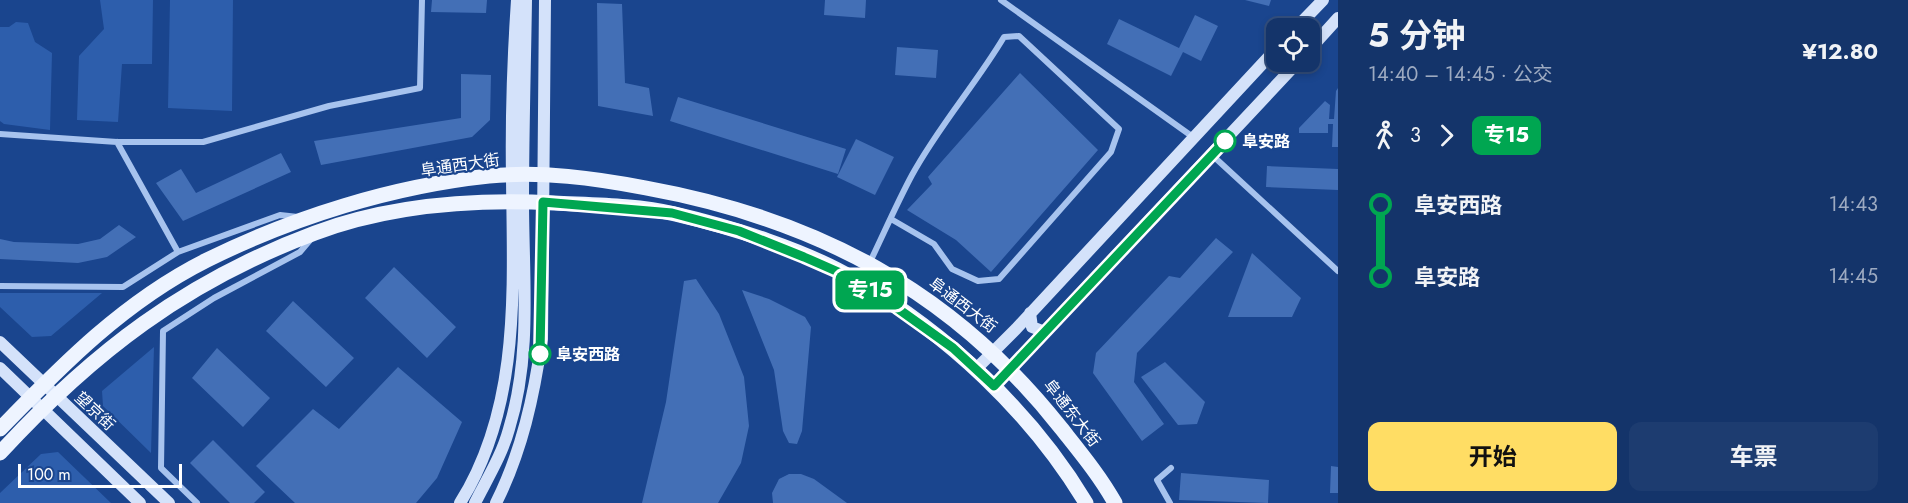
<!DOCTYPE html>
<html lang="zh">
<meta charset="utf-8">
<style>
:root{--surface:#14346a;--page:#1d3c70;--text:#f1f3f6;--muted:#9daac1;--line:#334f7e;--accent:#ffdd64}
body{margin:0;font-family:Jost,"Noto Sans SC",sans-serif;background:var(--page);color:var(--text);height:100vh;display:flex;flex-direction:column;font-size:22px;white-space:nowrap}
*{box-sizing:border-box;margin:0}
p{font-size:20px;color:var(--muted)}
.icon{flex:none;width:33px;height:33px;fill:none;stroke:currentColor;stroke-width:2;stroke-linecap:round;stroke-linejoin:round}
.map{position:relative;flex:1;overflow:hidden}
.side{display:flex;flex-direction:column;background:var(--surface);width:570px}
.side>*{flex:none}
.badge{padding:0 12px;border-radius:9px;font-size:21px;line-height:39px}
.controls{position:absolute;left:1266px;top:18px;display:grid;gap:12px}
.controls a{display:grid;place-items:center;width:54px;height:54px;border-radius:12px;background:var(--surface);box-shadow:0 3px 9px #0003,0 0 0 2px var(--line);font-size:30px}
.scale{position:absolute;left:18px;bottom:15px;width:164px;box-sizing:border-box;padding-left:6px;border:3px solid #fff;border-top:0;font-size:16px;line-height:21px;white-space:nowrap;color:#fff;-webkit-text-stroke:4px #1a458e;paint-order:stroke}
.map>.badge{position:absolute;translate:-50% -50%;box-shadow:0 0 0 3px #fff}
.legs{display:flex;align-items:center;gap:9px;height:66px;padding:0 30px;font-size:20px}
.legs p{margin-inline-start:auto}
.summary{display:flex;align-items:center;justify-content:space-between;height:102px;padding:0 30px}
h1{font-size:33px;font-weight:700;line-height:45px}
.action{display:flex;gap:12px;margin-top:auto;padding:12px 30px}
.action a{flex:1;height:69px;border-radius:12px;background:var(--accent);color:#111;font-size:24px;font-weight:700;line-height:69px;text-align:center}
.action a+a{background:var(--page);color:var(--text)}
ul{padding:0 30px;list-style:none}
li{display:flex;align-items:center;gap:21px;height:72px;font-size:22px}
li i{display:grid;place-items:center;width:9px;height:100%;margin:0 8px;background:currentColor}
li i::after{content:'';width:15px;height:15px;margin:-8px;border:4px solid;border-radius:50%;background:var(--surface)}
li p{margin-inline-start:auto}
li:first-child i{background:linear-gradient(#0000 50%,currentColor 0)}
li:last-child i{background:linear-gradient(currentColor 50%,#0000 0)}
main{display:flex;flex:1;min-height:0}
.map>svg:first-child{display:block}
</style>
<main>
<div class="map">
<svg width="1338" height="503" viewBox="0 0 1338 503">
<rect width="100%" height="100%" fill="#1a458e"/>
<!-- green -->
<path fill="#2d5eac" d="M100,0h53l-1,64h-30l-4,58 -41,-2 2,-64 25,-27z
M170,0h63l-1,111 -64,-3z
M16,22l12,1 7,19 17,11 -2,77 -46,-6 -4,-3v-94h9z
M0,293h102l-51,43 -19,1 -32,-30z
M154,347l-3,106 -48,-47 -1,-15z
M58,452l53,51h-111v-10l41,-39z"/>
<!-- building -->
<path fill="#436fb6" d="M432,0h55l-1,13 -55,-1z
M825,0h41l-1,18 -41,-3z
M1245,0h26l-2,6z
M597,3l25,1 3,79 24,5 4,28 -55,-10z
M1195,15l23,11 -17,35 -18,-9 -12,24 -64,-32 12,-25 60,29z
M897,47l41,3 -2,28 -41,-3z
M1020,73l78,77 -107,122 -35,-32 -49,-30 25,-26 -4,-7z
M461,74l30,1 -1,45 -18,17 -151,28 -7,-24 147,-23z
M1338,88v59h-6l1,-23h-5v9h-29v-5l26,-27 5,4 -1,14h5l2,-28z
M678,97l168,52 -8,25 -168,-53z
M856,139l38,18 -19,38 -38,-18z
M281,153l10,19 -108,49 -27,-38 25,-14 15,24z
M1267,166l71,3v21l-72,-3z
M119,225l17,12 -29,20 -29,6 -78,-4v-20l14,3 64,2 22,-5z
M1216,238l17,14 -96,101 -3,29 30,42 -22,17 -49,-68 3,-20 73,-77 11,2z
M1252,253l49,45 -9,19h-64z
M394,267l62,60 -29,31 -62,-60z
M696,279l23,35 25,63 5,49 -8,37 -23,40h-76l24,-101 18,-121z
M742,290l27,9 36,18 6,10 -9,104 -5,13 -8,-1 -6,-12 -9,-61z
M293,301l61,57 -28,29 -60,-56z
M217,348l53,50 -27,29 -51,-49z
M1165,362l40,40 -8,22 -19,1 -37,-48z
M398,367l64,55 -25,56 -21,25h-121l-39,-37 57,-57 26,20z
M213,440l52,52 -11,11h-24l-40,-40z
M1331,466l7,1v26h-8z
M1181,473l88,7 -1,23 -89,-3z
M789,474h12l13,5 33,24h-74l-1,-10 7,-14z"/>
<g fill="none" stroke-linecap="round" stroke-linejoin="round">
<!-- street -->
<path stroke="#a7c3ee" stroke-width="6" d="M1001,0l192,137
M0,134l117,8h86l126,-36 91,-18 2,-88
M117,142l61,110
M1212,155l126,116
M870,262c14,-29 27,-59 42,-87 26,-48 64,-91 92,-138l15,-1 100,93 -8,23 -112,127 -21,2 -26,-12 -18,-25 -43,-25
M0,286l123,1 55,-35 102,-37 18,2
M197,503l-36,-35 2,-137 51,-33 86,-46 11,-13
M1170,503l-13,-23 14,-12"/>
<!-- secondary -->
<path stroke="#d4e2fa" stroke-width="12" d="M1296,28l27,-28
M1310,49l28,-31
M1030,313l2,14 13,5
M0,342l169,161
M0,368l140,135
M976,369l40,-40 260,-280
M994,386l304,-324
M460,503c61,-97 53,-215 52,-325 -1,-59 1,-119 5,-178
M475,503c12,-24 27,-48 34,-74 23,-75 14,-151 14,-228 0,-67 2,-134 3,-201
M496,503c26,-52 38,-107 46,-164l3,-339"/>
<!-- primary -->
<path stroke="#eef4ff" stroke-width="15" d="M0,429c63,-65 125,-128 207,-169 87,-43 186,-74 282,-84 53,-5 105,2 157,12 170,31 307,103 415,240 19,24 39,48 54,75
M0,453c93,-101 186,-172 315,-220 75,-28 160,-34 239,-30 40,2 82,2 121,11 56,13 130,36 179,65 93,55 176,131 232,224"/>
</g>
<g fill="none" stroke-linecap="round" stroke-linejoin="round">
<!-- line-1 casing -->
<g stroke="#fff" stroke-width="14">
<path id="line-1" d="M540,354l3,-152 129,11 67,18 65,26 48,21 45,30 56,40 41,38 231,-245"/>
</g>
<!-- line-1 -->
<use href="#line-1" stroke="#00a651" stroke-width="9"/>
</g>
<!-- markers -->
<g fill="#fff" stroke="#00a651" stroke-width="3">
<circle cx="1225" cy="141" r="10"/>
<circle cx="540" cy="354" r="10"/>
</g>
<g text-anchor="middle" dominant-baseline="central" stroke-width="4.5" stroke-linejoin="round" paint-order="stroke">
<!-- stop labels -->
<g font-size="16" font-weight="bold" fill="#fff" stroke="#1a458e" text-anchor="start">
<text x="1242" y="141">阜安路</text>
<text x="556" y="354">阜安西路</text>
</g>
<!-- street labels -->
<g font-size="16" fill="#fff" stroke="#1a458e">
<text transform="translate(460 165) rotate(-8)">阜通西大街</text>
<text transform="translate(963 305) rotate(37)">阜通西大街</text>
<text transform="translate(95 411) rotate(43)">望京街</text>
<text transform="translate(1072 413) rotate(52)">阜通东大街</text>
</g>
</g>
</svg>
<div class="controls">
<a><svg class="icon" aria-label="locate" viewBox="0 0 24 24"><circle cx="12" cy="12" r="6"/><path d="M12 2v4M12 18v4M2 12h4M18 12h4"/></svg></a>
</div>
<div class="scale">100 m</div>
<b class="badge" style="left:870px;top:290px;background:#00a651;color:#fff">专15</b>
</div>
<section class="side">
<div class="summary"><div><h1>5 分钟</h1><p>14:40 – 14:45 · 公交</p></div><b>¥12.80</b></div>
<div class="legs"><svg class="icon" aria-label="walk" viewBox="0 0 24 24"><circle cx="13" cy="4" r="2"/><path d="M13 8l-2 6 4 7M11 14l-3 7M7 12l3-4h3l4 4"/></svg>3<svg class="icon" aria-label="forward" viewBox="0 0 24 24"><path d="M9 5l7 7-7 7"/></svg><b class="badge" style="background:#00a651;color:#fff">专15</b></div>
<ul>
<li><i style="color:#00a651"></i><b>阜安西路</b><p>14:43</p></li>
<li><i style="color:#00a651"></i><b>阜安路</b><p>14:45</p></li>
</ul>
<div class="action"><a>开始</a><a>车票</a></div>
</section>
</main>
